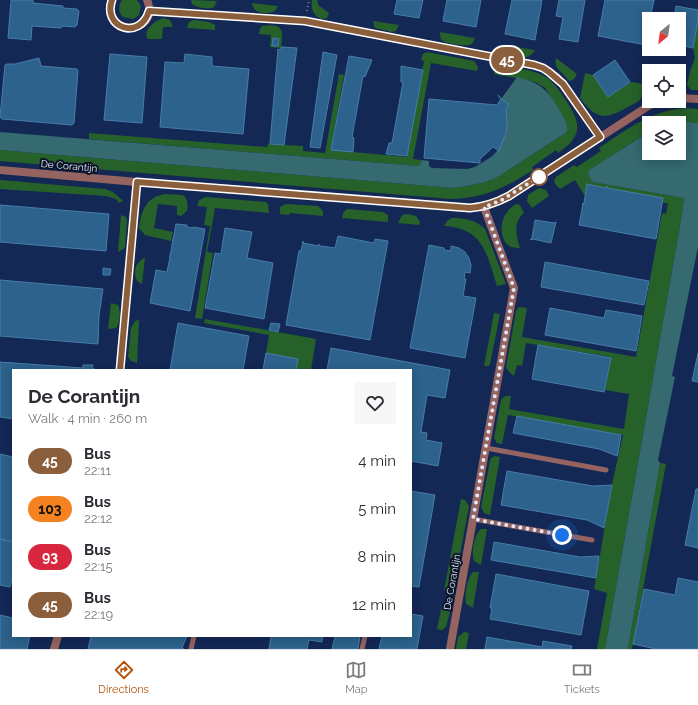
<!DOCTYPE html>
<meta charset="utf-8">
<style>
:root{--surface:#fff;--page:#f7f7f7;--text:#2b2b33;--muted:#7c7c81;--line:#e1e1e2;--accent:#b45309}
body{margin:0;font-family:Raleway,sans-serif;background:var(--page);color:var(--text);height:100vh;display:flex;flex-direction:column;font-size:15px;white-space:nowrap}
*{box-sizing:border-box;margin:0}
p{font-size:13px;color:var(--muted)}
.icon{flex:none;width:22px;height:22px;fill:none;stroke:currentColor;stroke-width:2;stroke-linecap:round;stroke-linejoin:round}
.map{position:relative;flex:1;overflow:hidden}
.sheet{position:absolute;left:12px;top:369px;width:400px;height:268px;display:flex;flex-direction:column;background:var(--surface);border-radius:0px;box-shadow:0 2px 10px #0003}
.sheet>*{flex:none}
.badge{padding:0 8px;border-radius:13px;font-size:14px;line-height:26px}
.needle{width:26px;rotate:209deg}
.buttons{position:absolute;left:642px;top:12px;display:grid;gap:8px}
.buttons a{display:grid;place-items:center;width:44px;height:44px;border-radius:0px;background:var(--surface);box-shadow:0 2px 10px #0003;font-size:20px}
.you{position:absolute;width:20px;height:20px;margin:-10px;border:3px solid #fff;border-radius:50%;background:#1a73e8;box-shadow:0 0 0 6px #1a73e833}
.map>.badge{position:absolute;translate:-50% -50%;box-shadow:0 0 0 2px #fff}
.round{display:grid;place-items:center;flex:none;width:42px;height:42px;border-radius:0px;background:var(--page)}
.summary{display:flex;align-items:center;justify-content:space-between;height:68px;padding:0 16px}
h1{font-size:19px;font-weight:700;line-height:30px}
ul{padding:0;list-style:none}
li{display:flex;align-items:center;gap:12px;height:48px;padding:0 16px}
li div{flex:1}
li b{display:block;font-size:15px}
li em{font-style:normal}
li .badge{min-width:44px;font-weight:700;text-align:center}
.tabs{display:flex;justify-content:space-around;align-items:center;height:56px;border-top:1px solid var(--line);background:var(--surface);font-size:11px;color:var(--muted)}
.tabs a{display:grid;justify-items:center;gap:2px}
.tabs .selected{color:var(--accent)}
.map>svg:first-child{display:block}
</style>
<div class="map">
<svg width="698" height="649" viewBox="0 0 698 649">
<rect width="100%" height="100%" fill="#142856"/>
<!-- green -->
<path fill="#26612a" d="M122,0h15l4,6 -2,9 -6,4 -10,-2c-5,-5 -5,-11 -1,-17z
M191,0l26,1 -3,6c-6,3 -16,1 -22,-3z
M312,0h5l1,5 11,8 -2,5 -5,1c-9,-3 -11,-10 -10,-19z
M252,3l25,3h1l-3,5c-8,4 -22,3 -23,-8z
M164,18l6,2 3,7h-10l-1,12h-14c-6,-9 7,-19 16,-21z
M698,19v71h-7l-4,-5 3,-14 5,-13 -2,-11z
M194,20l15,2 6,3v5l-28,-2 2,-6z
M373,21l26,4 -3,6 -4,1 -17,-4 -1,-3z
M262,26c22,-3 21,4 19,22l-11,-1 1,-12 -12,-1 1,-5z
M440,32l34,6h1l-3,6c-4,3 -25,0 -29,-3 -3,-2 -3,-6 -3,-9z
M504,45l31,5 -3,4 -4,3c-9,-1 -24,-1 -24,-12z
M427,52l47,9 4,6 -1,4 -46,-8 -18,96 9,1 -3,6 -330,-27v-6l178,14 1,-3 35,2v5l22,2 14,-79 5,1 -13,75 76,7 17,-96 -3,-1 2,-6z
M556,58l21,16 -3,5 -4,2 -2,-1c-6,-9 -15,-11 -12,-22z
M501,66c14,2 30,3 43,10 9,5 15,14 21,23 16,24 19,36 -7,54l-2,-3 -24,17 1,3c-29,18 -47,28 -82,29l-451,-38v-11l453,38c15,-2 29,-4 43,-10l71,-46 -18,-38 -4,-6 -8,-5 -10,-3 -33,-6 2,-5z
M585,73l8,2 15,22 23,-15 13,2 -3,14 -2,3c-26,13 -37,27 -59,-3z
M684,108l14,1v14c-15,-3 -33,0 -49,0v9l-60,38 -1,4 4,8 92,16 -3,22 -76,429h-8l10,-56 -13,-4c7,-36 12,-73 19,-109 3,-15 7,-30 10,-45l-115,-20 -6,29 -5,-1 -3,-5 7,-38c3,-4 5,-5 10,-4l-2,13 115,20 5,-35 -24,-4 6,-33 -85,-14 -4,23 -5,-1 -3,11 -5,-4 -3,-5 10,-56 3,-4 8,1 -5,29 114,20 26,-144 4,1 2,-11h-5v-5l-56,-10v-2l-2,2 -18,-4 -2,12 -10,-16 -15,9 -4,-4 -2,-4 2,-4 18,-12 3,2 24,-16 -2,-3c29,-19 49,-36 85,-40z
M0,180l105,9 8,3 10,9 -4,2 -3,-4 -10,-3 -106,-7z
M539,188l7,2 3,6 -17,12 -5,-7 1,-6z
M165,194l18,1c5,4 5,10 4,16l-6,5 -4,-1v-9l-19,-2 -4,24 19,4 -2,9 -26,-6 -6,-7c2,-17 7,-31 26,-34z
M206,197l60,5 2,2 1,9 -54,-5 -8,44 6,1 -11,66 -7,-1 15,-92 -6,-1 3,-18 -10,-1 2,-6z
M286,204l32,2 5,5v5l-33,-3 -1,2 -9,-1v-7z
M516,204l4,1 4,8c-11,9 -8,23 -4,35 -4,0 -9,0 -12,-3 -4,-3 -5,-8 -6,-11 -2,-13 3,-23 14,-30z
M347,209l36,3 5,3v7l-46,-4 1,-5z
M407,214l9,2 4,6 -1,3 -21,-2 4,-8z
M121,215l5,2 1,3 -2,28 -7,4z
M452,218c13,0 24,2 33,11l21,55 -9,2c-10,-31 -13,-58 -53,-60l3,-5z
M145,258l-3,26c-11,-4 -8,-23 3,-26z
M111,303l7,2c3,6 2,18 -2,23l-8,1z
M494,313l6,1 -10,50 -1,2h-5z
M205,319l111,20 -5,31h-48l6,-35 -65,-12z
M139,320l-2,43 -6,-2 -3,-4 3,-29 4,-7z
M495,456l5,1 -10,58 -6,-2 -3,-6 9,-46 1,-3z
M660,463l6,1 -34,185h-4z
M461,499l4,1 4,6 -15,81 -3,4h-7z
M481,529h6l-6,36 -7,-4c-3,-8 0,-27 7,-32z
M473,572h6l-6,36 -7,-4c-2,-8 1,-26 7,-32z
M442,605l4,1 4,6 -4,15 -4,3 -5,-1z
M464,632l5,1 -3,16h-10l2,-12z"/>
<!-- water -->
<path fill="#346a70" d="M517,77c24,6 31,13 43,34 4,8 8,12 7,21l-71,46c-14,6 -28,8 -43,10l-453,-38v-18l419,34 3,-6 7,1v5l3,2 35,1 8,-2 16,-10 7,-7 7,-40 -4,-11z
M680,121l18,2v124l-26,129 3,1 -17,83 2,3 -32,186h-23l76,-429 3,-22 -92,-16 -4,-8 1,-4 60,-38v21h30v-30h-9z"/>
<!-- building -->
<path fill="#2c628c" stroke="#477da9" d="M11,0h22v3l30,3v2l14,1 2,2 -2,14 -2,2 -13,-1 -1,2 -29,-2 -1,14 -23,-2z
M397,0h26l-4,18 -25,-4z
M447,0h34l-5,27 -33,-6z
M512,0h30l-7,40 -30,-6z
M559,0h26l-7,42 -19,-3 4,-22 -7,-1z
M605,0h49l-4,19h-1l-3,26 -48,-9z
M676,6l22,4v10l-5,28 -14,-3v-26h-5z
M273,38l6,1 -1,7h-6z
M281,47l16,1 -13,97 -14,-1 8,-95 3,1z
M323,52l14,3 -17,93 -10,-1z
M110,54l37,3 -5,66 -38,-3z
M185,54l27,3v9l37,3 -6,65 -83,-7 5,-65 19,1z
M349,56l23,4 -7,17 -2,-1 -11,61 2,1 -1,14 -22,-2z
M39,58l2,8 36,3 1,2 -4,52 -2,2 -70,-6 -2,-2 5,-52 2,-1h8z
M615,60l15,22 -22,15 -15,-22z
M401,66l22,4 -16,86 -21,-2 3,-11h3l11,-61h-2z
M498,95l3,4 8,5 -3,6 1,12 -1,11 -8,20 1,-2 -6,-4 -13,12v4l-56,-5 5,-59 68,6 4,-6z
M587,184l18,4 2,-2v2l56,10 -7,41 -77,-14 4,-21h-1l2,-1z
M0,205l109,9 -3,37 -106,-9z
M535,220l19,3 2,-1 -5,21 -18,-4 -3,1 2,-2z
M176,224l11,1v2l6,1v-1l12,2 -15,82 -40,-8 6,-33 11,2 3,-15 -1,-1h1l3,-16h-1h1z
M225,228l27,4 -5,26 26,5 -9,56 -59,-11 10,-55 6,1z
M338,236l36,7 1,-4 13,2 -18,99 -84,-15 13,-74h2l2,-10v2l16,3v-2l1,2 15,2z
M429,245l15,3v2l7,1v-5l8,2 6,4 4,6 2,7 -1,8 -5,-1 -1,7h2l-3,17 13,2 -11,60 -55,-10z
M545,262l104,19 -5,24 -103,-18z
M103,268l8,1 -1,6h-7z
M0,280l103,9 -4,27 -1,28 -98,-8z
M550,308l54,10 2,-8 36,6 -6,35 -91,-16z
M178,323l71,13 -6,34h-73z
M271,323l9,1 -2,8 -9,-2z
M538,345l73,13 -7,34 -72,-13z
M331,348l119,22 -5,28 -18,-3 -6,37 6,1 -1,7 16,3 -4,23 -27,-5v-91h-84z
M266,353l32,6 -2,11h-33z
M698,353v29l-6,-1z
M0,362l83,6v-3h10l-1,3 4,2h-83v49l-13,-2z
M517,416l104,19 -3,19 -1,2 -18,-7 -86,-16z
M0,454l13,3v85l-13,-3z
M507,471l86,15 19,-1 -8,43 -17,-8 -86,-15z
M696,489h2v59l-13,-3z
M411,491l24,4 -16,92 -8,-1z
M0,539l13,3v34l-3,11 -10,-2z
M494,542l86,15 19,-1 -3,22 -105,-18z
M496,574l93,17 -8,44 -91,-16 2,-11h-2z
M678,578l20,4v67h-42l-23,-5 11,-55 31,6z
M411,614l12,2 -6,33h-38l3,-13h29z
M0,615l13,3v18h17l-3,13h-27z
M91,636h96l-5,12 2,1h-96z
M271,636h52l-1,6 -13,-2 -2,9h-38z
M335,636h25l-2,13h-26z
M487,637l55,10 1,-6 29,5 -1,3h-86z"/>
<g fill="none" stroke-linecap="round" stroke-linejoin="round">
<!-- path -->
<path stroke="#7180a1" stroke-width="2" stroke-dasharray="1 3" stroke-linecap="butt" d="M307,11l2,-11"/>
<!-- service -->
<path stroke="#966460" stroke-width="5" d="M486,448l120,22
M473,519l119,21
M191,649l3,-13
M362,649l3,-13"/>
<!-- minor -->
<path stroke="#966460" stroke-width="8" d="M112,0c-14,37 50,36 35,0
M149,11l156,10 229,44 9,3 14,9 43,60
M120,370l17,-188
M54,649l4,-13
M450,649l64,-361 -30,-81"/>
<!-- tertiary -->
<path stroke="#966460" stroke-width="8" d="M679,98l19,1
M0,170l137,12 333,26c14,-1 26,-5 39,-12l141,-91 14,-4"/>
</g>
<g fill="none" stroke-linecap="round" stroke-linejoin="round">
<!-- line casing -->
<g stroke="#fff" stroke-width="9">
<path id="line" d="M112,0c-10,28 28,41 37,11l156,10 229,44 9,3 6,4 14,12 37,53 -91,59c-13,7 -25,11 -39,12l-333,-26 -17,188"/>
</g>
<!-- line -->
<use href="#line" stroke="#8b5e3c" stroke-width="6"/>
<!-- walk -->
<path stroke="#e0e9fb" stroke-width="4" stroke-dasharray="0 7.2" d="M539,177l-39,24 -16,6 30,81 -41,231 89,16"/>
</g>
<!-- markers -->
<circle fill="#fff" stroke="#8b5e3c" stroke-width="2" cx="539" cy="177" r="8"/>
<g text-anchor="middle" dominant-baseline="central" stroke-width="4" stroke-linejoin="round" paint-order="stroke">
<!-- street labels -->
<g font-size="10" fill="#e0e9fb" stroke="#0a1327">
<text transform="translate(69 166) rotate(5)">De Corantijn</text>
<text transform="translate(452 582) rotate(-80)">De Corantijn</text>
</g>
</g>
</svg>
<div class="buttons">
<a><svg class="needle" viewBox="-14 -14 28 28"><path d="M0-13l5 13h-10z" fill="#e53935"/><path d="M0 13l5-13h-10z" fill="#7c7c81"/></svg></a>
<a><svg class="icon" aria-label="locate" viewBox="0 0 24 24"><circle cx="12" cy="12" r="6"/><path d="M12 2v4M12 18v4M2 12h4M18 12h4"/></svg></a>
<a><svg class="icon" aria-label="layers" viewBox="0 0 24 24"><path d="M12 4l9 5-9 5-9-5zM3 14l9 5 9-5"/></svg></a>
</div>
<div class="you" style="left:562px;top:535px"></div>
<b class="badge" style="left:507px;top:60px;background:#8b5e3c;color:#fff">45</b>
<section class="sheet">
<div class="summary"><div><h1>De Corantijn</h1><p>Walk · 4 min · 260 m</p></div><a class="round"><svg class="icon" aria-label="heart" viewBox="0 0 24 24"><path d="M12 20l-8-8c-3-5 5-10 8-4 3-6 11-1 8 4z"/></svg></a></div>
<ul>
<li><span class="badge" style="background:#8b5e3c;color:#fff">45</span><div><b>Bus</b><p>22:11</p></div><em>4 min</em></li>
<li><span class="badge" style="background:#f58220;color:#111">103</span><div><b>Bus</b><p>22:12</p></div><em>5 min</em></li>
<li><span class="badge" style="background:#d7263d;color:#fff">93</span><div><b>Bus</b><p>22:15</p></div><em>8 min</em></li>
<li><span class="badge" style="background:#8b5e3c;color:#fff">45</span><div><b>Bus</b><p>22:19</p></div><em>12 min</em></li>
</ul>
</section>
</div>
<nav class="tabs">
<a class="selected"><svg class="icon" aria-label="directions" viewBox="0 0 24 24"><path d="M12 3l9 9-9 9-9-9zM9 14v-3h6M13 9l2 2-2 2"/></svg>Directions</a>
<a><svg class="icon" aria-label="map" viewBox="0 0 24 24"><path d="M3 6l6-2 6 2 6-2v14l-6 2-6-2-6 2zM9 4v14M15 6v14"/></svg>Map</a>
<a><svg class="icon" aria-label="tickets" viewBox="0 0 24 24"><path d="M3 7h18v10H3zM15 7v10"/></svg>Tickets</a>
</nav>
